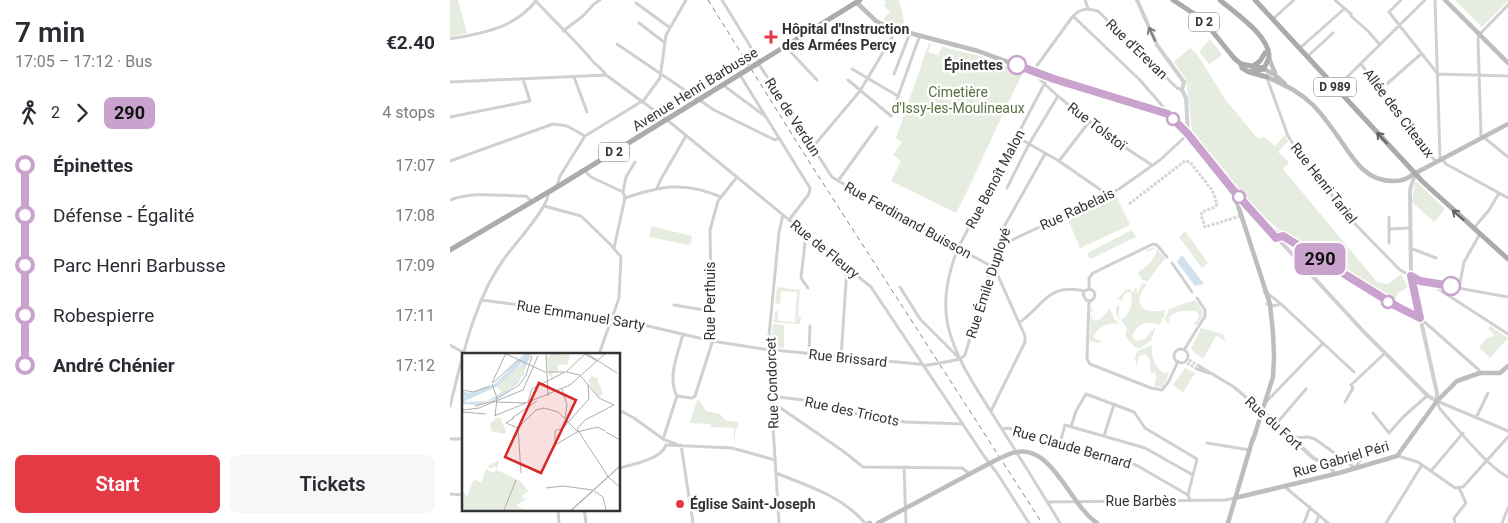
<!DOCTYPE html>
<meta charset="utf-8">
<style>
:root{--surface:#fff;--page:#f7f7f7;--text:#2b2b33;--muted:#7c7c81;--accent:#e63946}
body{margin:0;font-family:Roboto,sans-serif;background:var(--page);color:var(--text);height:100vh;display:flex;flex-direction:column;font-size:19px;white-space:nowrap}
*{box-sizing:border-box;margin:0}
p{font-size:16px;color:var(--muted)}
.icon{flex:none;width:28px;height:28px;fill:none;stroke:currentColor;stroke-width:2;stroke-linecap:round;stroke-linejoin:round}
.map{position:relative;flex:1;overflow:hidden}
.sheet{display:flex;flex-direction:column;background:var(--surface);width:450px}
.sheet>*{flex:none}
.badge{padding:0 10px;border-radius:8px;font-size:18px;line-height:32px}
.map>.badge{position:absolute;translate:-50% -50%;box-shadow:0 0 0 2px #fff}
.legs{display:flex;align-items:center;gap:8px;height:55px;padding:0 15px;font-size:16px}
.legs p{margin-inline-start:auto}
.headline{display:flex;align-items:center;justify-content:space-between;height:85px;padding:0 15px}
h1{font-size:28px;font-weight:600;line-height:38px}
.cta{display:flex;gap:10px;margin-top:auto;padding:10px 15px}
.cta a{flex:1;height:58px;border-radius:8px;background:var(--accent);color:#fff;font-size:20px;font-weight:600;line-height:58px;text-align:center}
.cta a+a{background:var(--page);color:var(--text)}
ul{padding:0 15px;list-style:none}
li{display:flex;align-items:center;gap:18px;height:50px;font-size:19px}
li i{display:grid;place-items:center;width:8px;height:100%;margin:0 6px;background:currentColor}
li i::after{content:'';width:12px;height:12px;margin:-6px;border:4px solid;border-radius:50%;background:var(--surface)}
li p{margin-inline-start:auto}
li:first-child i{background:linear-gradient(#0000 50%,currentColor 0)}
li:last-child i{background:linear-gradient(currentColor 50%,#0000 0)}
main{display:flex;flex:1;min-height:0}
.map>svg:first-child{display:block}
</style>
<main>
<section class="sheet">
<div class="headline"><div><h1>7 min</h1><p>17:05 – 17:12 · Bus</p></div><b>€2.40</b></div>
<div class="legs"><svg class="icon" aria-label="walk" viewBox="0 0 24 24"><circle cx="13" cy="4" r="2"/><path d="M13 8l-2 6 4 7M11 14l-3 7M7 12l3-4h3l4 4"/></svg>2<svg class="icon" aria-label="forward" viewBox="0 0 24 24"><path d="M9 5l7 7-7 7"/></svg><b class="badge" style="background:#c9a3cd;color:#111">290</b><p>4 stops</p></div>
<ul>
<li><i style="color:#c9a3cd"></i><b>Épinettes</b><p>17:07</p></li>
<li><i style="color:#c9a3cd"></i><span>Défense - Égalité</span><p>17:08</p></li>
<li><i style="color:#c9a3cd"></i><span>Parc Henri Barbusse</span><p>17:09</p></li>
<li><i style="color:#c9a3cd"></i><span>Robespierre</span><p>17:11</p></li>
<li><i style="color:#c9a3cd"></i><b>André Chénier</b><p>17:12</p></li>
</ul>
<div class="cta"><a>Start</a><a>Tickets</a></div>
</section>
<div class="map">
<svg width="1058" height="523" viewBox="0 0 1058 523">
<rect width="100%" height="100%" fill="#fff"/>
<!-- green -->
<path fill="#e6ecdf" d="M0,0h8l9,33 -17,4z
M433,0h16l6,26 -22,-6 7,-9 -6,-5 2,-3z
M1005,0h53v1l-26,26z
M760,39l12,16 -13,9 -10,-12z
M479,43l2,1 -3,8 10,3 4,-8 37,9 19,7v4l4,2 3,-3 18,7c-24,46 -43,94 -67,140l-65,-32 10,-20 -8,-6 9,-13 -6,-4z
M740,48l7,6 28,45 33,40 6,-2 11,9 10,-11 3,6 -10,11 11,10 -6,7 94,113 11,2 13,-10 7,13 -10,6 -5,9 -106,-66 -17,-14 -20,-18 -56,-69 -2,-5 -6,-51 -12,-17z
M967,182l28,27 -11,13 -22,-20 3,-19z
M666,195l14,30 -50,23 -13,-31z
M201,226l41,10 -1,8 -1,-1 -1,2 -40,-8z
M682,230l4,7 -46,22 -3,-6z
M735,231l23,32 -6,5 -23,-31z
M705,247l10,11 -17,23 -6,-1 -4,-8c9,-5 15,-11 19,-21l-2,-3 -8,4 -1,-2z
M692,283l5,1c-16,20 -5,31 18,26l-1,9 -6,-2 4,2 -2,6c-13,-5 -22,-2 -28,11l1,3 4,2 8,-2 11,-13 -5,15 -11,7h-4c-5,-6 -14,-11 -9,-19 -4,-11 -12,-8 -11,-22l3,-2v12l2,3c9,-5 12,-17 10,-27l-2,-1 -4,2 -4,7 -3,-2 7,-9 5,-1 3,3 2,-1 -2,-2 4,-1v7z
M327,287l23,3 -2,26 3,1 -1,7 -26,-2 1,-11h3v10l17,1 2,-30 -16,-1 -1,13 -5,-1z
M745,300c9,12 10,12 2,25l-4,-1 4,-3 2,-5 -3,-5c-10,0 -21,-2 -27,7l1,5h-3l-2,-4 4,-10z
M641,306l2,4 -2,3 2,8 8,-2 9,-11 4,11 6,5c-12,-2 -22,2 -27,13l2,2 7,2 -3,2 -9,-2z
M323,324l11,1v23l-11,-1 -2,-2z
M1040,326l18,12 -18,20 -11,-11 9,-10 2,1 4,-3 -6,-6z
M751,328l22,6 3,7 -10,-5 -13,23 -9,-7 -3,-4z
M702,345c-1,11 2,20 11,28l6,-1 -2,7 -5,8 -8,-1 2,-7 -1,-7 -4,2 -1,-13 -4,-7 -7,2 -2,11 -2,-8 2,-8z
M735,368l10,5 -12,20 -10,-8z
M247,400h2l7,11 14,3 5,6 13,2v6h-2l-2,17v-17l-23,-1v-3l-21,-1z"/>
<!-- water -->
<path fill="#cfe2ee" d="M732,255l22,29 -9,2 -18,-24z"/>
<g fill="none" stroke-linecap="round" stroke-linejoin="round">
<!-- minor-tunnel -->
<path stroke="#d6d6d6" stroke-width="3" stroke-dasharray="3 1.5" stroke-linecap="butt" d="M679,204l56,-43 5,1 22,28 5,14 -2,3 -13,5 -1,3 4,12 35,-11
M739,360l10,6
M737,363l10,6"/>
<!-- minor -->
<path stroke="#d0d0d0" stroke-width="3" d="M85,0c18,20 38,38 55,58 5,7 12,10 16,17l60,44 205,168 113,169 13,17 32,50
M272,0l36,59 2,7 72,111 41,25 118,64 4,3 30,67v6l-34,69
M635,0l3,8
M885,0l16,14v2l17,15 12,14
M951,0l-12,12 48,61
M985,0l5,157 6,7 62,34
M186,3l33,24
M1058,5l-29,30 -1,4 3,96 27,22
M623,16l68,65c9,12 19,20 27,33
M823,19l21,-19
M189,23l25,19
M113,31l20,-15 11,-12 6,-4
M0,39c33,-6 63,-10 86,-38
M167,44l97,66 61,30 4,-2
M336,47l31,33
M850,48l44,-39
M858,56l25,-23
M911,64l75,98
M402,69l46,27
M444,74l16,-41
M987,74l71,2
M290,75l70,113 -1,6 -20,26
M124,77l13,35
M598,77l-90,171c-10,25 -16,51 -10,78 8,34 29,63 47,92 22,35 44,70 65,105
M817,78l21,58 14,22 54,67 44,45 20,11 88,16
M398,80l43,36 29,-81
M0,82l156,-7
M273,85l42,31
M886,88l89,-88
M931,89l40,-35
M0,117l80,-16 -7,-22
M567,137l42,24 49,34
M362,148l48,-57 37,-62
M0,161l103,-37 14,2 18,10
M609,161l30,-39
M702,165c-29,-18 -56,-38 -82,-59 -13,-11 -27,-21 -37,-35l40,-55c8,-8 15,-8 25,-5l79,77 5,2
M137,173l4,4 32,15 2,6
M388,181l39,-54
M107,186l3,-10 25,-40 59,-36 16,-22 6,-43 20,-35
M207,188l4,-9 25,-43
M557,188l22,-44 29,-48
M173,192l3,-15 9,-15
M0,200c23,-9 52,-4 76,-4l6,6
M94,206l37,10 29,28 11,13 -2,41 -20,56
M939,217v12l20,-1
M811,220l22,16 112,70 25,12 59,52 1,3
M1024,228l15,-18 10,-17
M939,229v14
M356,234l-5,44 7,10
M164,248l11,-50c35,-12 60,-17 96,-1
M960,248l26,10
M544,259l16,-18 109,-52 41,-29 28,-26
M722,263l20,29
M979,283l79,51
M450,287l20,32 38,38
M1009,288l5,-26 16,-28
M639,289l3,1 3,3 -1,5 -3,3 -5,-1 -3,-6 2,-3 4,-2v-11l4,-5 60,-29 4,1 10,12
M814,292h2l15,12 -8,2 -6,-2
M31,300l129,17 102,24 51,8 165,16
M639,301l-2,58 3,5 61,24 11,2 7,-9 9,-20
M831,304l73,68
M224,305l36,6
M569,323c26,-18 27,-40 66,-32
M0,345l16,9
M724 356a7 7 0 1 1 14 0a7 7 0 1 1-14 0Z
M734,350l21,-34v-6l-8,-12
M359,354l1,-28
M391,358l6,-91
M510,359l5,-4 26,-89 14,-41 40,-71
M501,361l9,-2
M749,366l35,21 28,24
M747,369l12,4
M227,396l15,2 3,-2 17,-53 -2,-113 8,-29 19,-24
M227,396c-10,-18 1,-43 6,-62
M321,396l41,5 29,10 64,11 58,2
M987,401l71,30
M322,402l71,49 20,16 99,1 8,6
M816,402l57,-59
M895,402l8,-14 -2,-3 34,-32
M987,402l3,7c17,19 47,57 68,68
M0,406c13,-51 24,-107 56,-150 9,-12 45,-52 42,-63
M169,410l15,8 29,21 15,6
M923,413l16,20 14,-16 25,-22
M1026,418l12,-25
M826,424l30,-35
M621,427l5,-16 10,-17 48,18 11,16 52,31 -9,36
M552,429l6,-1 128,37 52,30 2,5
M654,436l10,-32
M841,438l17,-1 7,2 40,29 3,-5 15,-14
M0,439h14
M213,439l14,-43
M610,443l5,-18 80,23 48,27
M757,443l43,7
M216,445l66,3 43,12
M231,445l12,78
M948,456l20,6 37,26 8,-1 45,-50
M454,467l2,56
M169,468c13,-3 43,-9 47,-23
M981,471l32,-38
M326,473c32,13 66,23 89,50
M835,487l43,36
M0,494l14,1
M597,502l179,-2 9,-2
M108,509l1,14
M134,509l2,14
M329,523l-11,-177 11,-114 4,-17
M854,523l6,-16
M866,523l3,-8
M936,523l36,-58
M1005,523l-1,-5 12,-15 -7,-15
M1052,523l6,-15"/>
<!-- tertiary -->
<path stroke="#d0d0d0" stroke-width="4" d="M687,0l20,45 27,37 -2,8 4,8 2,36
M965,174c-1,7 -5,11 -5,18l1,84 26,117v8
M784,191l130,141 64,64 9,5
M813,411l49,46 20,12 2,5"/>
<!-- secondary -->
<path stroke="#bdbdbd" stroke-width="4.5" d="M995,0l63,63
M407,3l19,18 11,6 91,24 76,28 114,35 20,20 45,56 37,114 3,29 1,23 -1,21 -20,63
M819,58l6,15
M814,69l11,6 10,9
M817,77c17,8 32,14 46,28 10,10 18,22 26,33 14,20 26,44 55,43 7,0 12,-1 18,-6l96,-51
M557,455c43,-20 61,49 90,68
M785,498l104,-25 58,-17 40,-55 20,-20 23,-8h20l8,-7
M419,523h1
M428,523l116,-62
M778,523l25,-85"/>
<!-- primary -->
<path stroke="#ababab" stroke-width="5" d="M723,0l23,15 12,11 26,32 7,6 1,4 7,4 18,5
M770,0c15,13 50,36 49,57 -1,4 -4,8 -5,12l-12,2
M805,0l168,182 85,77
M791,64l22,4
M305,65l105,-65
M803,66l7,-5 5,-8
M0,250l107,-63 185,-114"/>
<!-- rail -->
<path stroke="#888" stroke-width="1" stroke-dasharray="5 4" stroke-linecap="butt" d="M258,0l100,160 234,363"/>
<!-- minor-bridge -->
<path stroke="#d0d0d0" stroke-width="3" d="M478,365l23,-4"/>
<!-- secondary-bridge -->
<path stroke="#bdbdbd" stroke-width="4.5" d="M544,461l13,-6"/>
<!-- primary-bridge -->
<path stroke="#ababab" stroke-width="5" d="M292,73l13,-8"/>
</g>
<!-- one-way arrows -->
<defs><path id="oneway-shaft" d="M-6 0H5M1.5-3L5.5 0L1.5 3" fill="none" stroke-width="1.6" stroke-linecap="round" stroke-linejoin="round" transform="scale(1.25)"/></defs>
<use stroke="#7a7a7a" href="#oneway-shaft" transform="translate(702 34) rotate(-115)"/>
<g stroke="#636363">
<use href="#oneway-shaft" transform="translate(932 138) rotate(-132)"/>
<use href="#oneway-shaft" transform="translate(1008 215) rotate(-139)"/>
</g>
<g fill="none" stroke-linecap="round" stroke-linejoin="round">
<!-- line-1 casing -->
<g stroke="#fff" stroke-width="11">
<path id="line-1" d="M567,65l37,14 114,35 20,20 45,56 43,48 7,-2 113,70 24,12 -9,-42 9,5 31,5"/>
</g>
<!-- line-1 -->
<use href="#line-1" stroke="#c9a3cd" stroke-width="8"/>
</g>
<!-- markers -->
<g fill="#e63946" stroke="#fff" stroke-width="2">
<path d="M318.5 29.5h5v5h5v5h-5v5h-5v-5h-5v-5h5z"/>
<circle cx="230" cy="504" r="5"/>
</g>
<g fill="#fff" stroke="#c9a3cd" stroke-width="2.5">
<circle cx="567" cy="65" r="9"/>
<circle cx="723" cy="119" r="6"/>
<circle cx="789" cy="197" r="6"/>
<circle cx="1001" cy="286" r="9"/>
<circle cx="938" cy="302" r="6"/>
</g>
<g text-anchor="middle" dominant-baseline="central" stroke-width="5" stroke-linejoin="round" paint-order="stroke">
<!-- shield labels -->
<g fill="#fff" stroke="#707070" stroke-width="1">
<rect x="739" y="12.5" width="30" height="19" rx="4"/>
<rect x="864" y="77.5" width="42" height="19" rx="4"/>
<rect x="149" y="142.5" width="30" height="19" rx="4"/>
</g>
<g font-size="12" font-weight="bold" fill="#333">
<text x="754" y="22">D 2</text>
<text x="885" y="87">D 989</text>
<text x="164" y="152">D 2</text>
</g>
<!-- poi labels -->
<g font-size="14" font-weight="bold" fill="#333" stroke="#fff" text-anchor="start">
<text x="332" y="29">Hôpital d'Instruction<tspan x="332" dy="16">des Armées Percy</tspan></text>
<text x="240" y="504">Église Saint-Joseph</text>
</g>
<!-- street labels -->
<g font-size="14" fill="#333" stroke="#fff">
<text transform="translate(687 49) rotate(44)">Rue d'Erevan</text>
<text transform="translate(245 89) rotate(-32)">Avenue Henri Barbusse</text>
<text transform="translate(949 113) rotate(53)">Allée des Citeaux</text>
<text transform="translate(343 117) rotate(57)">Rue de Verdun</text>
<text transform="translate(647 126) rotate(37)">Rue Tolstoï</text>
<text transform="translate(545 179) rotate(-62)">Rue Benoît Malon</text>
<text transform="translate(874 183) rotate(52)">Rue Henri Tariel</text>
<text transform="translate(627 209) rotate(-25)">Rue Rabelais</text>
<text transform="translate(458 220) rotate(29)">Rue Ferdinand Buisson</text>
<text transform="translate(375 249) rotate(39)">Rue de Fleury</text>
<text transform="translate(538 283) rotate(-72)">Rue Émile Duployé</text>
<text transform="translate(260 301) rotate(-90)">Rue Perthuis</text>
<text transform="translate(131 315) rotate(9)">Rue Emmanuel Sarty</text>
<text transform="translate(398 358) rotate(6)">Rue Brissard</text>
<text transform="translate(322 383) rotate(-92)">Rue Condorcet</text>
<text transform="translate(402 411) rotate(12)">Rue des Tricots</text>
<text transform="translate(824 423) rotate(42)">Rue du Fort</text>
<text transform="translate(622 447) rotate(16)">Rue Claude Bernard</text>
<text transform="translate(891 459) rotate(-16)">Rue Gabriel Péri</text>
<text x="691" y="501">Rue Barbès</text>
</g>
<!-- stop labels -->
<g font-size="14" font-weight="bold" fill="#333" stroke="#fff" text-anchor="end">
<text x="553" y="65">Épinettes</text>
</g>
<!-- park labels -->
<g font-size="14" fill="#56703f" stroke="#fff">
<text x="508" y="92">Cimetière<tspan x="508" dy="16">d'Issy-les-Moulineaux</tspan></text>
</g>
</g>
<!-- overview -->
<g transform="translate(12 353)">
<rect width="158" height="158" fill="#fff"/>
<path d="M90,0l18,2 -3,10h-9v6l-6,1 1,8 -4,-6 -2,-16zM62,9v12l-7,8 -15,12 -4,-7 -3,1zM129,23l6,2 6,16 -5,3 -10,-16zM34,65h7l-3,3 6,1h-4l4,10 -3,2 -12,-3 -1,-7zM37,107l-2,10 23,11 8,10 -6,5 2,3 5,-1 -13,7 9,5h-21l4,-14 -5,14h-41l1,-18 4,4 7,-17 7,4 5,-14 7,4 4,-3 -3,-4 -3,3 -4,-3z" fill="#e6ecdf"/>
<path d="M63,0h7l-14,30 -18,14 -22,8 -16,-1v-6l4,-1 -4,-1v-5l7,2 26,-9zM61,9l1,12 -14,14 -23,13 -24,1 35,-16z" fill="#cfe2ee" fill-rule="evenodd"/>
<path fill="none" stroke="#adadad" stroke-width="1" d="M42,0l43,20M84,0l1,19M121,0l14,8 8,-7M124,0l31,20M85,19h18M104,19l14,3 19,23 15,7M104,19l20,-19M85,20l1,23M30,30l14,-30M31,30l25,-23M30,31l5,14 -2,18M100,36l5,16 -2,13M0,37l11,2 17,-6M30,49l27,-17 7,-10 6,-19M34,49l30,1M66,49l4,-13 33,-17M64,50l44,-18 28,-25M13,53l19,-5M0,57l17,-2 44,-18 15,-34M0,59l24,2M32,63l32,-13M50,65l25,-17M52,65l-8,5 12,5 3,45M56,75l18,-18 8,-2 14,4 20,20M115,76l32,49M115,76l8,-9 29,-15M144,79l14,8M93,91v-13l8,-3 26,-29 -1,-14M93,92l22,-13 21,-5 7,4M145,123l13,11M84,135l17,-2 30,4M132,137l26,-24M132,138l9,6 3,13M42,157l12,-30M109,157l49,-44M110,157l21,-19"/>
<path fill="#d62828" fill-opacity="0.15" stroke="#d62828" stroke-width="2.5" d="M77,30l37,17 -35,73 -36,-16z"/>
<rect width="158" height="158" fill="none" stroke="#333" stroke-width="2.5"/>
</g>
</svg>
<b class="badge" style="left:870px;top:259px;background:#c9a3cd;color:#111">290</b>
</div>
</main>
